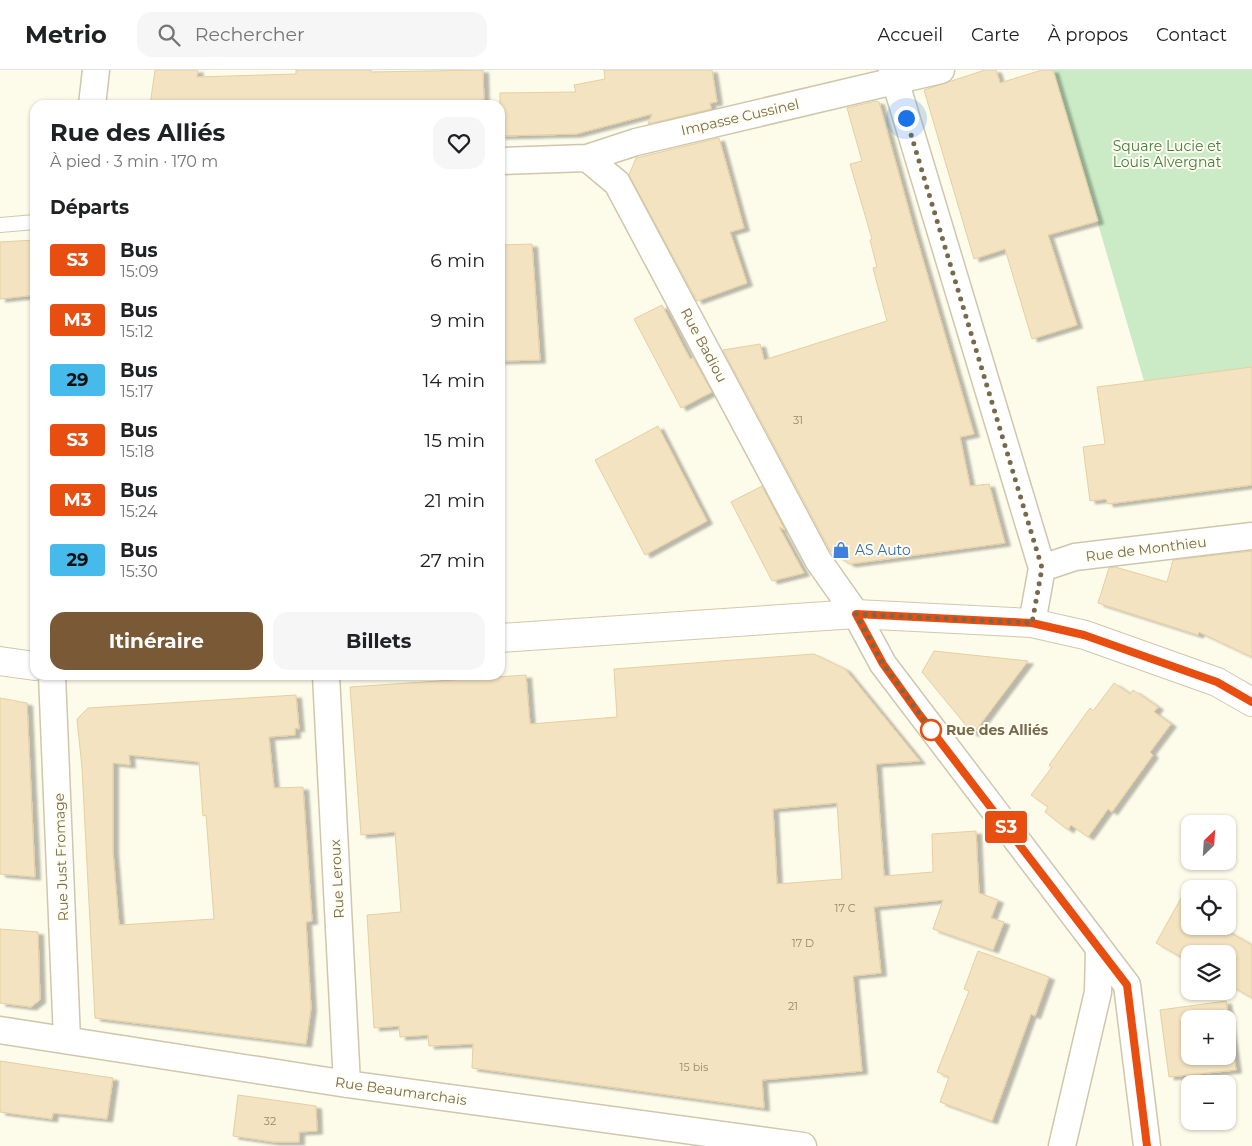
<!DOCTYPE html>
<html lang="fr">
<meta charset="utf-8">
<style>
:root{--surface:#fff;--page:#f6f6f6;--text:#202124;--muted:#757577;--line:#e0e0e0;--accent:#7a5936}
body{margin:0;font-family:Montserrat,sans-serif;background:var(--page);color:var(--text);height:100vh;display:flex;flex-direction:column;font-size:19px;white-space:nowrap}
*{box-sizing:border-box;margin:0}
p{font-size:16px;color:var(--muted)}
.icon{flex:none;width:28px;height:28px;fill:none;stroke:currentColor;stroke-width:2;stroke-linecap:round;stroke-linejoin:round}
.map{position:relative;flex:1;overflow:hidden}
.panel{position:absolute;left:30px;top:30px;width:475px;height:580px;display:flex;flex-direction:column;background:var(--surface);border-radius:15px;box-shadow:0 1px 4px #0004}
.panel>*{flex:none}
.badge{padding:0 10px;border-radius:4px;font-size:18px;line-height:32px}
.needle{width:32px;rotate:25deg}
.controls{position:absolute;left:1181px;top:745px;display:grid;gap:10px}
.controls a{display:grid;place-items:center;width:55px;height:55px;border-radius:10px;background:var(--surface);box-shadow:0 1px 4px #0004;font-size:25px}
.you{position:absolute;width:25px;height:25px;margin:-12px;border:4px solid #fff;border-radius:50%;background:#1a73e8;box-shadow:0 0 0 8px #1a73e833}
.map>.badge{position:absolute;translate:-50% -50%;box-shadow:0 0 0 2px #fff}
h2{padding:0 20px;font-size:19px;line-height:45px}
.round{display:grid;place-items:center;flex:none;width:52px;height:52px;border-radius:15px;background:var(--page)}
.headline{display:flex;align-items:center;justify-content:space-between;height:85px;padding:0 20px}
h1{font-size:24px;font-weight:700;line-height:38px}
.button{display:flex;gap:10px;margin-top:auto;padding:10px 20px}
.button a{flex:1;height:58px;border-radius:15px;background:var(--accent);color:#fff;font-size:20px;font-weight:700;line-height:58px;text-align:center}
.button a+a{background:var(--page);color:var(--text)}
ul{padding:0;list-style:none}
li{display:flex;align-items:center;gap:15px;height:60px;padding:0 20px}
li div{flex:1}
li b{display:block;font-size:19px}
li em{font-style:normal}
li .badge{min-width:55px;font-weight:700;text-align:center}
header{display:flex;align-items:center;gap:30px;box-sizing:border-box;height:70px;padding:0 25px;background:var(--surface);border-bottom:1px solid var(--line)}
header strong{font-size:24px}
nav{display:flex;gap:28px;margin-inline-start:auto;font-size:18px}
.search{width:350px;height:45px;background:var(--page);display:flex;align-items:center;gap:12px;box-sizing:border-box;padding:0 18px;border-radius:15px;color:var(--muted);font-size:19px}
.map>svg:first-child{display:block}
</style>
<header>
<strong>Metrio</strong>
<div class="search"><svg class="icon" aria-label="search" viewBox="0 0 24 24"><circle cx="10" cy="10" r="6"/><path d="M15 15l6 6"/></svg>Rechercher</div>
<nav><a>Accueil</a><a>Carte</a><a>À propos</a><a>Contact</a></nav>
</header>
<div class="map">
<svg width="1252" height="1076" viewBox="0 0 1252 1076">
<defs>
<filter id="shadow"><feDropShadow dx="5.5" dy="3" stdDeviation="1" flood-color="#0004"/></filter>
</defs>
<rect width="100%" height="100%" fill="#fdfbe9"/>
<!-- green -->
<path fill="#caebc6" d="M1053,0h199v297l-108,14z"/>
<!-- building -->
<path fill="#f3e3c0" stroke="#e6cfa0" fill-rule="evenodd" filter="url(#shadow)" d="M155,0h43l-1,7 99,-3v-4h75v2l112,-2 1,35h-334z
M604,0h108l5,32 -7,1 1,6 -63,15 4,-10 -76,20 -76,2v-43l76,-1 -2,-7 31,-6z
M985,0h11l4,13 42,-13h11l45,151 -50,14 29,90 -45,14 -27,-90 -31,10 -50,-169z
M876,31l3,1 35,127 60,205 -14,3 10,49 19,-2 16,59 -155,21 -19,-12 -108,-202 37,-6 4,16 123,-39 -14,-53 4,-1 -7,-27 2,-1 -22,-75 12,-3 -15,-53z
M719,68l25,90 -14,4 17,51 -50,18 -68,-126 7,-17z
M35,170v55l-35,4v-57z
M532,174l8,116 -40,1v-116z
M662,235l28,54 3,-1 19,34 -31,16 -47,-89z
M1252,297v118l-144,19 -2,-5 -16,2 -7,-54 22,-3 -8,-57z
M658,356l49,95 -62,34 -50,-95z
M762,416l23,44 -6,-3 25,46 -32,8 -41,-79z
M1252,481v106l-53,-25 -1,3 -100,-32 11,-35 6,-1 52,15 6,-22z
M934,581l94,10 -55,73 -51,-62z
M814,584l31,15 75,92 -44,3 8,112 49,-4 -1,-38 44,-3 3,62 19,7 -7,18 13,4 -11,28 -60,-21 10,-29 -69,7 7,66 -28,3 9,95 -100,9 2,28 -292,-40 1,-24 -44,2 -1,-11 -28,2 -1,-11 -25,2 -7,-113 34,-3 -6,-80 -34,3 -11,-148 176,-12 4,49 87,-7 -3,-48zM837,733l5,76 -65,5 -4,-75z
M1114,613l16,11 3,-4 25,17 -4,5 17,12 -21,28 3,3 -41,57 -4,-3 -20,28 -17,-12 -3,5 -23,-18 3,-5 -17,-12 21,-28 -3,-2 41,-57 3,3z
M296,625l3,34 -4,-1v7l-26,2 5,51 29,-1 9,134 -6,1 5,86 -5,36 -211,-26 -13,-250 -5,-49 11,-11zM129,685l70,7 4,54 3,-1 8,104 -95,6 -6,-73v-89l17,2z
M0,628l27,5 8,174 -35,-3z
M1190,812v44h28l34,19v53l-24,-14v-30h-38v8l-34,-19z
M0,859l38,3 2,68 -9,7 -31,-4z
M978,881l71,26 -14,39 -4,-2 -39,107 -52,-19 9,-25 -12,-5 32,-81 -5,-2z
M1226,931l10,69 -67,7 -9,-67zM1190,949h38v37h-38z
M0,991l113,17 -6,41 -54,-6 -1,6 -52,-7z
M238,1025l78,11 1,25 -18,1v10h-25l-41,-6z"/>
<g fill="none" stroke-linecap="round" stroke-linejoin="round">
<!-- lane casing -->
<g stroke="#cfc7ad" stroke-width="16">
<path id="lane" d="M0,155l35,-3"/>
</g>
<!-- street casing -->
<g stroke="#cfc7ad" stroke-width="29">
<path id="street" d="M892,0l150,498 -10,55
M92,35l4,-35
M587,88l30,25 201,377 38,54 27,50 244,321 20,161
M500,91l87,-3 49,-16 305,-72
M1042,498l33,-11 177,-21
M52,605l15,365
M326,605l21,409
M0,960l347,54 456,62
M1062,1076l36,-154 1,-44"/>
</g>
<!-- secondary casing -->
<g stroke="#d2c8ab" stroke-width="30">
<path id="secondary" d="M500,568l356,-24 176,9 53,12 132,47 35,20
M0,591l35,5"/>
</g>
<!-- lane -->
<use href="#lane" stroke="#fff" stroke-width="14"/>
<!-- street -->
<use href="#street" stroke="#fff" stroke-width="26"/>
<!-- secondary -->
<use href="#secondary" stroke="#fff" stroke-width="28"/>
</g>
<g fill="none" stroke-linecap="round" stroke-linejoin="round">
<!-- line casing -->
<g stroke="#fff" stroke-width="11">
<path id="line" d="M1147,1076l-20,-161 -208,-271 -36,-50 -27,-50 176,9 52,12 133,47 35,20"/>
</g>
<!-- line -->
<use href="#line" stroke="#e84e0f" stroke-width="8"/>
<!-- walk -->
<path stroke="#78694b" stroke-width="5" stroke-dasharray="0 9" d="M906,48l136,450 -10,55 -176,-9 27,50 48,66"/>
</g>
<!-- icons -->
<defs>
<g id="shop-bare" transform="scale(1.35)"><path d="M-5-2.5h2.3a2.7 3.5 0 0 1 5.4 0H5L5.5 6h-11ZM-1.5-2.5h3a1.5 2.3 0 0 0-3 0Z" fill="#3f7fe0" stroke="#fffef0" stroke-width="2.5" paint-order="stroke"/></g>
</defs>
<g fill-rule="evenodd">
<use href="#shop-bare" x="841" y="480"/>
</g>
<!-- markers -->
<circle fill="#fff" stroke="#e84e0f" stroke-width="2.5" cx="931" cy="660" r="10"/>
<g text-anchor="middle" dominant-baseline="central" stroke-width="4" stroke-linejoin="round" paint-order="stroke">
<!-- number labels -->
<g font-size="11" fill="#978868">
<text x="798" y="350">31</text>
<text x="845" y="838">17 C</text>
<text x="803" y="873">17 D</text>
<text x="793" y="936">21</text>
<text x="694" y="997">15 bis</text>
<text x="270" y="1051">32</text>
</g>
<!-- street labels -->
<g font-size="14" fill="#78694b" stroke="#fffef0">
<text transform="translate(740 47) rotate(-13)">Impasse Cussinel</text>
<text transform="translate(704 275) rotate(62)">Rue Badiou</text>
<text transform="translate(1146 479) rotate(-7)">Rue de Monthieu</text>
<text transform="translate(61 787) rotate(-92)">Rue Just Fromage</text>
<text transform="translate(337 809) rotate(-93)">Rue Leroux</text>
<text transform="translate(401 1021) rotate(8)">Rue Beaumarchais</text>
</g>
<!-- park labels -->
<g font-size="14" fill="#427e42" stroke="#fffef0">
<text x="1167" y="76">Square Lucie et<tspan x="1167" dy="16">Louis Alvergnat</tspan></text>
</g>
<!-- shop labels -->
<g font-size="14" fill="#366cbe" stroke="#fffef0" text-anchor="start">
<text x="855" y="480">AS Auto</text>
</g>
<!-- stop labels -->
<g font-size="14" font-weight="bold" fill="#78694b" stroke="#fffef0" text-anchor="start">
<text x="946" y="660">Rue des Alliés</text>
</g>
</g>
</svg>
<div class="controls">
<a><svg class="needle" viewBox="-14 -14 28 28"><path d="M0-13l5 13h-10z" fill="#e53935"/><path d="M0 13l5-13h-10z" fill="#757577"/></svg></a>
<a><svg class="icon" aria-label="locate" viewBox="0 0 24 24"><circle cx="12" cy="12" r="6"/><path d="M12 2v4M12 18v4M2 12h4M18 12h4"/></svg></a>
<a><svg class="icon" aria-label="layers" viewBox="0 0 24 24"><path d="M12 4l9 5-9 5-9-5zM3 14l9 5 9-5"/></svg></a>
<a>+</a>
<a>−</a>
</div>
<div class="you" style="left:906px;top:48px"></div>
<b class="badge" style="left:1006px;top:757px;background:#e84e0f;color:#fff">S3</b>
<section class="panel">
<div class="headline"><div><h1>Rue des Alliés</h1><p>À pied · 3 min · 170 m</p></div><a class="round"><svg class="icon" aria-label="heart" viewBox="0 0 24 24"><path d="M12 20l-8-8c-3-5 5-10 8-4 3-6 11-1 8 4z"/></svg></a></div>
<h2>Départs</h2>
<ul>
<li><span class="badge" style="background:#e84e0f;color:#fff">S3</span><div><b>Bus</b><p>15:09</p></div><em>6 min</em></li>
<li><span class="badge" style="background:#e84e0f;color:#fff">M3</span><div><b>Bus</b><p>15:12</p></div><em>9 min</em></li>
<li><span class="badge" style="background:#47baec;color:#111">29</span><div><b>Bus</b><p>15:17</p></div><em>14 min</em></li>
<li><span class="badge" style="background:#e84e0f;color:#fff">S3</span><div><b>Bus</b><p>15:18</p></div><em>15 min</em></li>
<li><span class="badge" style="background:#e84e0f;color:#fff">M3</span><div><b>Bus</b><p>15:24</p></div><em>21 min</em></li>
<li><span class="badge" style="background:#47baec;color:#111">29</span><div><b>Bus</b><p>15:30</p></div><em>27 min</em></li>
</ul>
<div class="button"><a>Itinéraire</a><a>Billets</a></div>
</section>
</div>
